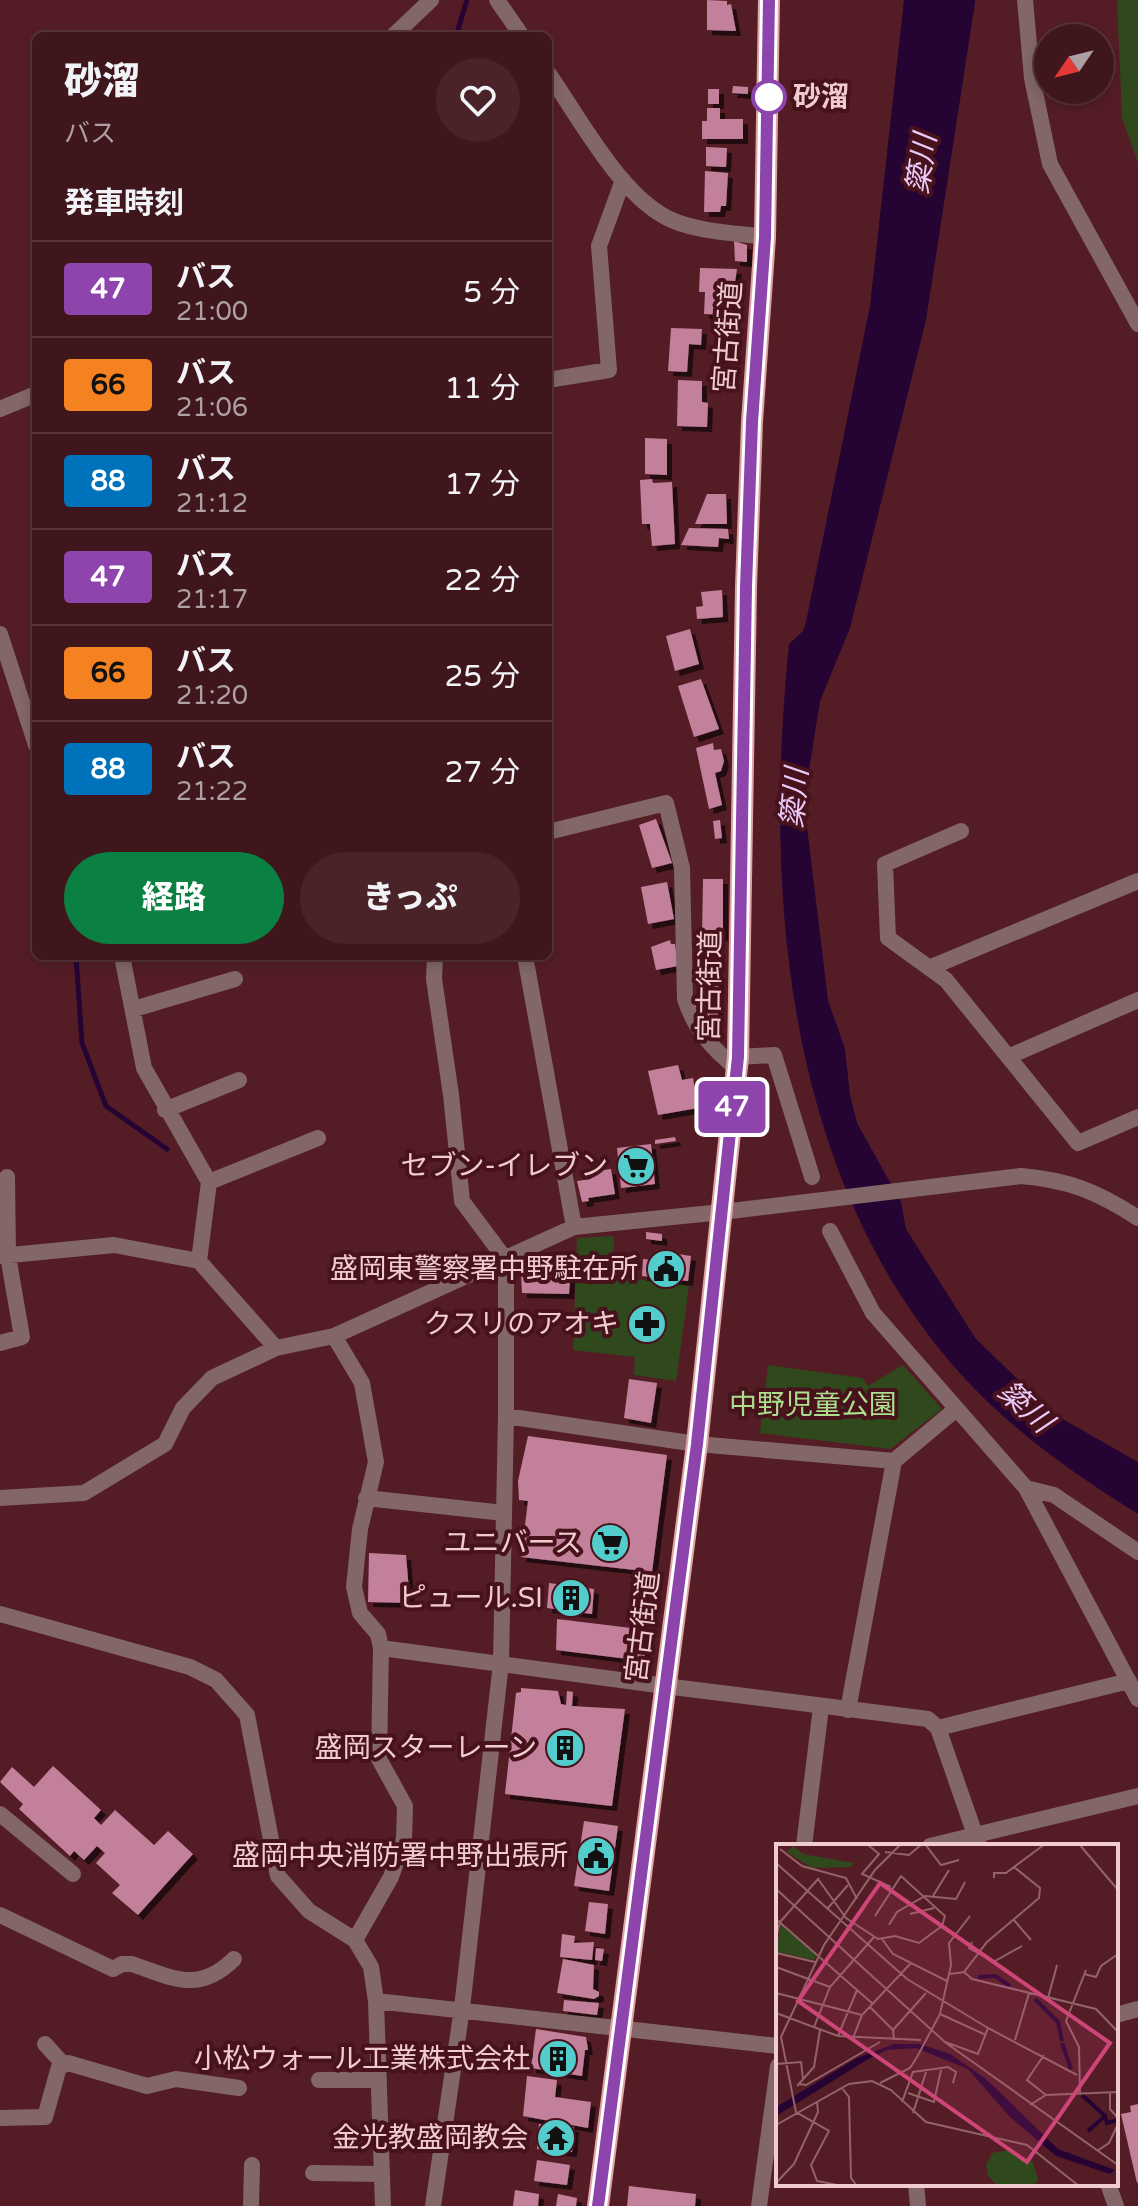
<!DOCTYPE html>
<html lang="ja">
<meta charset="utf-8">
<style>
:root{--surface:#3f161c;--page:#4a2329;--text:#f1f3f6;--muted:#ad9fa3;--line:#58353b;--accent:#0b8043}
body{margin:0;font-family:"Varela Round","Noto Sans JP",sans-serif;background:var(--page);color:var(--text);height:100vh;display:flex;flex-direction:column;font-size:30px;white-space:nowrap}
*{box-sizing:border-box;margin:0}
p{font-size:26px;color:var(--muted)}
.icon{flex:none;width:44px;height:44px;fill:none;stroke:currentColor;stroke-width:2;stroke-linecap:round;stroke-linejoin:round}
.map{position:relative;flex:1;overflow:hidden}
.panel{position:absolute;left:32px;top:32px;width:520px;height:928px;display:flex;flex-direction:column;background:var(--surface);border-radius:12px;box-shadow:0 4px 12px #0003,0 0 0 2px var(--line)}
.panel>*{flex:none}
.badge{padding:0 16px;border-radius:6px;font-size:28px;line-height:52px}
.needle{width:52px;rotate:235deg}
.fabs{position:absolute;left:1034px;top:24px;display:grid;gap:16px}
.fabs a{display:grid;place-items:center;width:80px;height:80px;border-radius:50%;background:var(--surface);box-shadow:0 4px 12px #0003,0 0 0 2px var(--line);font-size:40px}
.map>.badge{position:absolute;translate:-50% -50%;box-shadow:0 0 0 4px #fff}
h2{padding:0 32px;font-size:30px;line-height:72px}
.round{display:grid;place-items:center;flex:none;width:84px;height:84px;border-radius:42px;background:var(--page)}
.overview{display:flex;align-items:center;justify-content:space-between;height:136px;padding:0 32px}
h1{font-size:38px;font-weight:800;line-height:60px}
.cta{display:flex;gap:16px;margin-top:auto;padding:16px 32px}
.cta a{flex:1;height:92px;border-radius:48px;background:var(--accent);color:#fff;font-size:32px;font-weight:800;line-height:92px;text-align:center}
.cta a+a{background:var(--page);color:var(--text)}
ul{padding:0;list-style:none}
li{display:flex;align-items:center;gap:24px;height:96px;padding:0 32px;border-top:2px solid var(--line)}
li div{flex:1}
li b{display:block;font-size:30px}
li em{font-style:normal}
li .badge{min-width:88px;font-weight:700;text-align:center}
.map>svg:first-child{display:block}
</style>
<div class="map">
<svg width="1138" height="2206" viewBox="0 0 1138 2206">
<defs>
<filter id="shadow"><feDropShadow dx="5" dy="5" stdDeviation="0" flood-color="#0009"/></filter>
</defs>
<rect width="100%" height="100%" fill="#541d25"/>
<!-- green -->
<path fill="#2f491d" d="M1117,0h21v163l-16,-45z
M614,1236l-1,40 76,10 -13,95 -42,-6 1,-18 -62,-7 4,-112z
M768,1365l94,13 6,8 35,-21 39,44 -52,40 -130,-16z"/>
<!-- water -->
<path fill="#250433" d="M904,0h71v3l-49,317 -76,308 -30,73 -16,101 24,198 17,49 5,46 7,28 44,79 5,27 70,110 78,75 84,48v52c-68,-42 -135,-90 -187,-151 -167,-195 -187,-475 -162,-719l14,-13 3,-9 64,-316z"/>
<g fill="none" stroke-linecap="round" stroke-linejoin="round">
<!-- stream -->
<path stroke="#250433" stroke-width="5" d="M456,36l11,-36
M76,956l6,87 24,63 61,43"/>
</g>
<!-- building -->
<path fill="#c3809b" filter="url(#shadow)" d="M707,0l20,1v4l4,-1 5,27 -29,-1z
M733,86l15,1v7l-16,-1z
M708,89h11v15h-11z
M707,108h13v11h23v20h-41v-18h5z
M706,147l21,1 -1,19 -20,-1z
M705,171l23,2 -2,33h-5l-1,6h-16z
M734,241l13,4v17l-12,-1z
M700,268l37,1 -7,46 -26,-1 1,-22h-6z
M671,328l31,1 -1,16 -12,-1 -2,28 -19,-1z
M678,380l24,1v21l6,1 -1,24 -30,-1z
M645,438l22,1v36l-22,-1z
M652,479l1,4 19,-1 3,62 -23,2 -2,-22h-8l-2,-44z
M707,494h19l1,30h-32z
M689,528l39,1 1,10 -10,-1 -1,9 -37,-2z
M722,590l1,27 -26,2 -1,-12 7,-1 -2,-14z
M690,629l9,35 -24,7 -9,-35z
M701,679l18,50 -25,8 -16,-51z
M713,743l1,7 7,-1 3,12 -3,10 -6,2 7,32 -13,4 -13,-61z
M656,819l16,44 -20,5 -13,-43z
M720,820l2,18 -7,1 -2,-18z
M703,879h20v57h-21z
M667,882l7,37 -26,5 -7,-37z
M670,940l1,4h4l3,22 -22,4 -5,-23z
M697,979h22l-1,37h-12z
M678,1065l4,15 11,-2 5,30 -40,7 -10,-44z
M675,1137l1,4 -21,3v-4z
M651,1144l4,40 -34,4 -4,-40z
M611,1169l4,25 -27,4 1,3 -7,1 -5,-21 14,-2 -1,-7z
M646,1232l16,2v7l-16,-2z
M678,1254l13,2 -3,25 -46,-5 1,-17 28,3 6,-2z
M543,1263l28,2 -2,29 -47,-1 -1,-20 22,2z
M629,1379l28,4 -6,40 -27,-5z
M528,1436l139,19 -15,117 -131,-15 7,-56 -9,-1 -1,-19z
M369,1553l37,2 4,48 -42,-1z
M549,1583l45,6 -2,25 -45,-6z
M557,1619l91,11 -4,31 -88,-11z
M521,1688l37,3 3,13 5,1 1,-14 6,1 -1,14 53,3 -13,97 -107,-12 11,-101 5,-1z
M53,1766l48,44 -7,8 7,7 14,-15 39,35 14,-14 25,23 -55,61 -26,-22 8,-8 -24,-22 9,-10 -8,-7 -13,14 -10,-9 -4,5 -51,-47 4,-5 -23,-22 12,-15 22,20z
M584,1821l34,5 -9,65 -35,-5z
M589,1902l19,2 -3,30 -20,-3z
M562,1934l13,2 -1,7 20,-1 -2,18 -32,-3z
M596,1948l8,1 -2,12 -7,-1z
M563,1959l31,6 -1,24 6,3v4l-5,3 -37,-6z
M564,2000l35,3 -2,12 -34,-4z
M536,2029l50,8 2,13h-3l-3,26 -51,-8z
M527,2076l30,4 -2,17 36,5 -3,26 -65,-12z
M1138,2104v78l-1,1 -16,-69 10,-2 -1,-6z
M539,2124l35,3 -2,25 -35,-3z
M537,2160l33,5 -3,20 -33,-4z
M629,2186l67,8 -1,12h-68z
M515,2190l24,4 -1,12h-25z
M558,2194l19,4 -1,8h-20z"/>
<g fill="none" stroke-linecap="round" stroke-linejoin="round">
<!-- minor -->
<path stroke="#826668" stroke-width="16" d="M497,0l25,36
M1025,0l7,78 18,86 88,160
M393,36l38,-36
M548,73c32,45 74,127 126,148 27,11 63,12 91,16
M548,380l61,-10 -10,-124 24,-66
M0,409l36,-15
M0,634l36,111
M961,831l-76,33 3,74 58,42 132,163 60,-26
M548,832l118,-29 16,65 3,131c10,31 27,49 51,69
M122,956l22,112 65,114 -10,79
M525,956l49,271
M929,968l209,-87
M134,1009l101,-30
M1010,1056l128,-56
M738,1057l36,-2 38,122
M165,1110l74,-30
M209,1182l109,-44
M830,1231l43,82 153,175 112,211
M0,1256l114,-11 85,16 77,87
M334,1336l28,47 14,79 -16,67 -6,58 6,26 18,21 3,14 -2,111 26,47 -1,33 -13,38 -36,63
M0,1343l22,-6 -14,-81 -1,-79
M506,1416l191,28 197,17
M1026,1488l28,7 84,57
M0,1498l84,-5 81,-49 18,-36 29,-30 64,-30 58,-12 240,-109 148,-15
M366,1498l138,15
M0,1614l190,53 26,13 31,35 31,161 31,35 46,29 16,27 5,34 7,205
M381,1648l284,38
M848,1710l46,-249 61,-51
M938,1728l191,-47
M0,1814l73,60
M804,1846l17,-139
M930,1846l208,-50
M0,1915l113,54 9,-5h10c41,14 66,30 102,-5
M376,2001l402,45
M1116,2015l22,-6
M45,2044l19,21
M319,2080h60
M0,2118l45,-1 14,-50 9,-4 79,23 29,-7 63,9
M313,2173l69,1
M916,2184l2,22
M251,2206l1,-41
M433,2206l29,-198 39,-345 5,-247v-156l-44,-59 -11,-106 -17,-116 1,-23
M759,2206l19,-140"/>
<!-- tertiary -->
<path stroke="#826668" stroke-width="16" d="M722,1212l299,-36c48,4 77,16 117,42
M665,1686l263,33 10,9 41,118
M1108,2184l8,22"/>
<!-- trunk -->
<path stroke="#e0a2a6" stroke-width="22" d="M598,2206l99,-762 41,-387 8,-470 6,-165 13,-185 4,-237"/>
</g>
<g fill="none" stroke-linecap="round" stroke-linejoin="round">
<!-- line casing -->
<g stroke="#fff" stroke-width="18">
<path id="line" d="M598,2206l99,-762 41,-387 8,-470 6,-165 13,-185 4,-237"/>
</g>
<!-- line -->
<use href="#line" stroke="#8e44ad" stroke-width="12"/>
</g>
<!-- icons -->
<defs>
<g id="supermarket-disc" transform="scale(2)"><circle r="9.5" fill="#52cdcc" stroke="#48121c"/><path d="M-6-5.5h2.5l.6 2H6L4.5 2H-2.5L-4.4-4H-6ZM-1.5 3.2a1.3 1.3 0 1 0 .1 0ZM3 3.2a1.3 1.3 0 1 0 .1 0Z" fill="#111"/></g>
<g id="civic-disc" transform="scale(2)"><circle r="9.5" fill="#52cdcc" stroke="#48121c"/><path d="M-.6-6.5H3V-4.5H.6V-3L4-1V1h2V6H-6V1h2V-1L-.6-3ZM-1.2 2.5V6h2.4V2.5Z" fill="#111"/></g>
<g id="pharmacy-disc" transform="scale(2)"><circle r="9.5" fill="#52cdcc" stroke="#48121c"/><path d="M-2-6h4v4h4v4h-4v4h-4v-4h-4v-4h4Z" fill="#111"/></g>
<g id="building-disc" transform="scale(2)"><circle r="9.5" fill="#52cdcc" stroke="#48121c"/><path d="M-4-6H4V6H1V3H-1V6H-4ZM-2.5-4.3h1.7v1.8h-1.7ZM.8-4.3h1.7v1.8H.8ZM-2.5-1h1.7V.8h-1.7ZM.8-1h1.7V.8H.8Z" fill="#111"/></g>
<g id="temple-disc" transform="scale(2)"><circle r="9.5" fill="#52cdcc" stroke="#48121c"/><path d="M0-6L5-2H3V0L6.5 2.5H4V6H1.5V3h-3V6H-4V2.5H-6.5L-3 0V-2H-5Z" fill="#111"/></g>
</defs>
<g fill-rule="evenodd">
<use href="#supermarket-disc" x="636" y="1166"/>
<use href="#civic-disc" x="666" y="1269"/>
<use href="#pharmacy-disc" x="647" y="1324"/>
<use href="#supermarket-disc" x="610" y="1543"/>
<use href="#building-disc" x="571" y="1598"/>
<use href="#building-disc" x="565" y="1748"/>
<use href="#civic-disc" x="596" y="1856"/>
<use href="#building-disc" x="558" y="2059"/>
<use href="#temple-disc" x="556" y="2138"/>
</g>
<!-- markers -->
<circle fill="#fff" stroke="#8e44ad" stroke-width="4" cx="769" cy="97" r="16"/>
<g text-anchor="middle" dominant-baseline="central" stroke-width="8" stroke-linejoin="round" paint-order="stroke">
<!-- stop labels -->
<g font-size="28" font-weight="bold" fill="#f1ccce" stroke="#48121c" text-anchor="start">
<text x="793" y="97">砂溜</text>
</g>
<!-- street labels -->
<g font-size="28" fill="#f1ccce" stroke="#48121c">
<text transform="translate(728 337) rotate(-86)">宮古街道</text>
<text transform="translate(710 986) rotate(-89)">宮古街道</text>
<text transform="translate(643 1627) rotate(-83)">宮古街道</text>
</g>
<!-- poi labels -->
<g font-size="28" fill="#f1ccce" stroke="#48121c" text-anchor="end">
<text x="608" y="1166">セブン-イレブン</text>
<text x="638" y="1269">盛岡東警察署中野駐在所</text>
<text x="619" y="1324">クスリのアオキ</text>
<text x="582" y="1543">ユニバース</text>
<text x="543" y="1598">ピュール.SI</text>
<text x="537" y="1748">盛岡スターレーン</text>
<text x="568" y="1856">盛岡中央消防署中野出張所</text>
<text x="530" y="2059">小松ウォール工業株式会社</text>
<text x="528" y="2138">金光教盛岡教会</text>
</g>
<!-- park labels -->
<g font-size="28" fill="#abde8d" stroke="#48121c">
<text x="813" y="1405">中野児童公園</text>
</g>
<!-- water labels -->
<g font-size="30" font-style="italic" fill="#eacaf9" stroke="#48121c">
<text transform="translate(922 164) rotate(-82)">簗川</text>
<text transform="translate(795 798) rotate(-85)">簗川</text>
<text transform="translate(1025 1407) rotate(42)">簗川</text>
</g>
</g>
<!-- overview -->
<g transform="translate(776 1844)">
<rect width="342" height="342" fill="#541d25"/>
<path d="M17,2l10,8 50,9 12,-12 -15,16 -38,1 -25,-16zM5,80l35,31 -2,5 -38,-8zM233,306l24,12 5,18 -4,6h-36l-10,-10 -2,-11 6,-12z" fill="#2f491d"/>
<path d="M118,200h26l30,10 36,25 72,70 57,21 -5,4 -54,-18 -47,-40 -41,-47 -52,-21 -29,2 -17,8 -94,58v-9l81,-49z" fill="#250433"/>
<path fill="none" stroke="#250433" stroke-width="4" d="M202,133l17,-1 15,10M259,155l23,23 4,19M286,199l9,26M306,251l22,20M312,287l17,-15 2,7 11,-3"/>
<path fill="none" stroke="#936369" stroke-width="2" d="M91,0l12,10 -17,20 29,13M149,0l16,21 18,-5M303,0l39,46M4,5l22,17 44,12 11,21M109,8l24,3 13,-11M0,19l131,116 81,49M218,34v-5h12l39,-29M42,35l28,39 32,21 17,-3 24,7 23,-17 3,-10 -44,-40 -26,40M0,45l170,154 172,122M157,52l16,-26M51,65l21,-24M134,70l24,-6M0,75l97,85M237,75l18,21M113,81l8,-13 28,-16 31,3 9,-17M0,94l4,-16 39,-44M106,95l11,15 54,27M196,98l-3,6 18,10M0,109l39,9M219,117l27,-15M0,123l54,20M188,128l8,7 124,30 22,23M174,130l14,-2 23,-30 52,-44 1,-10 -26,-21M308,130l12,3 5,-11 17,-12M0,149l86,22M272,154l9,-33M94,163l23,23 1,10M0,169l62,23 83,4M164,170l46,21M38,183l16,-40 44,-50M117,186l33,-37M62,192l19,-46M77,194l9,-23 49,-52M239,196l14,-47M169,198l33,12 10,-26 89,47M268,211l-17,25 19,15M0,220l25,-2 2,17M104,239l30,-15 7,-11 23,-43 11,-49 -2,-22 21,-27M23,240l7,1 74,-43M21,242l17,-19 6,-37M66,244l7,9 2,81 6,8M132,249l26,9 7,-32M334,249v16l8,9M304,250l-1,-47 -13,-26 20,-51M126,258l11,-30 35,-5 8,5 -3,11M254,261l16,-10 72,-3M137,269l13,-41M0,281l73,-41 23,-3 19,9 35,32 101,23 52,41M321,307l12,-8 9,-19M0,339l18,-19 24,-52 -1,-11M66,342l-25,-5 -6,-16 18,-34 -33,-19 -15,-75 43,-92 51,-75 26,-26"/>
<path fill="#ce4578" fill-opacity="0.15" stroke="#ce4578" stroke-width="4" d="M104,39l230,160 -83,119 -229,-161z"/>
<rect width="342" height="342" fill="none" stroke="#f1ccce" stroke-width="4"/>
</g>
</svg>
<div class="fabs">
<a><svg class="needle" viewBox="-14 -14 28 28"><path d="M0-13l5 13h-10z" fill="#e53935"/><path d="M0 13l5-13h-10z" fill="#ad9fa3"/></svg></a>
</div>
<b class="badge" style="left:732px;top:1107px;background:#8e44ad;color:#fff">47</b>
<section class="panel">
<div class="overview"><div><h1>砂溜</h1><p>バス</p></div><a class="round"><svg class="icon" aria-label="heart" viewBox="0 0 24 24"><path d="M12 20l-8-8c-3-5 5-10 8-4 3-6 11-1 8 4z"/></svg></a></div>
<h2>発車時刻</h2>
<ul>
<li><span class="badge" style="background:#8e44ad;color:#fff">47</span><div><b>バス</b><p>21:00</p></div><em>5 分</em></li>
<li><span class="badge" style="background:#f58220;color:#111">66</span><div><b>バス</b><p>21:06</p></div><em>11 分</em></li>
<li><span class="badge" style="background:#0072bc;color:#fff">88</span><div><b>バス</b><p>21:12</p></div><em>17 分</em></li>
<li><span class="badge" style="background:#8e44ad;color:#fff">47</span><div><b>バス</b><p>21:17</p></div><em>22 分</em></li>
<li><span class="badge" style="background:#f58220;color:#111">66</span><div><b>バス</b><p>21:20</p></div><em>25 分</em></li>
<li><span class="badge" style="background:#0072bc;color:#fff">88</span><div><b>バス</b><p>21:22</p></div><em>27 分</em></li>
</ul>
<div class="cta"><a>経路</a><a>きっぷ</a></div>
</section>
</div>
